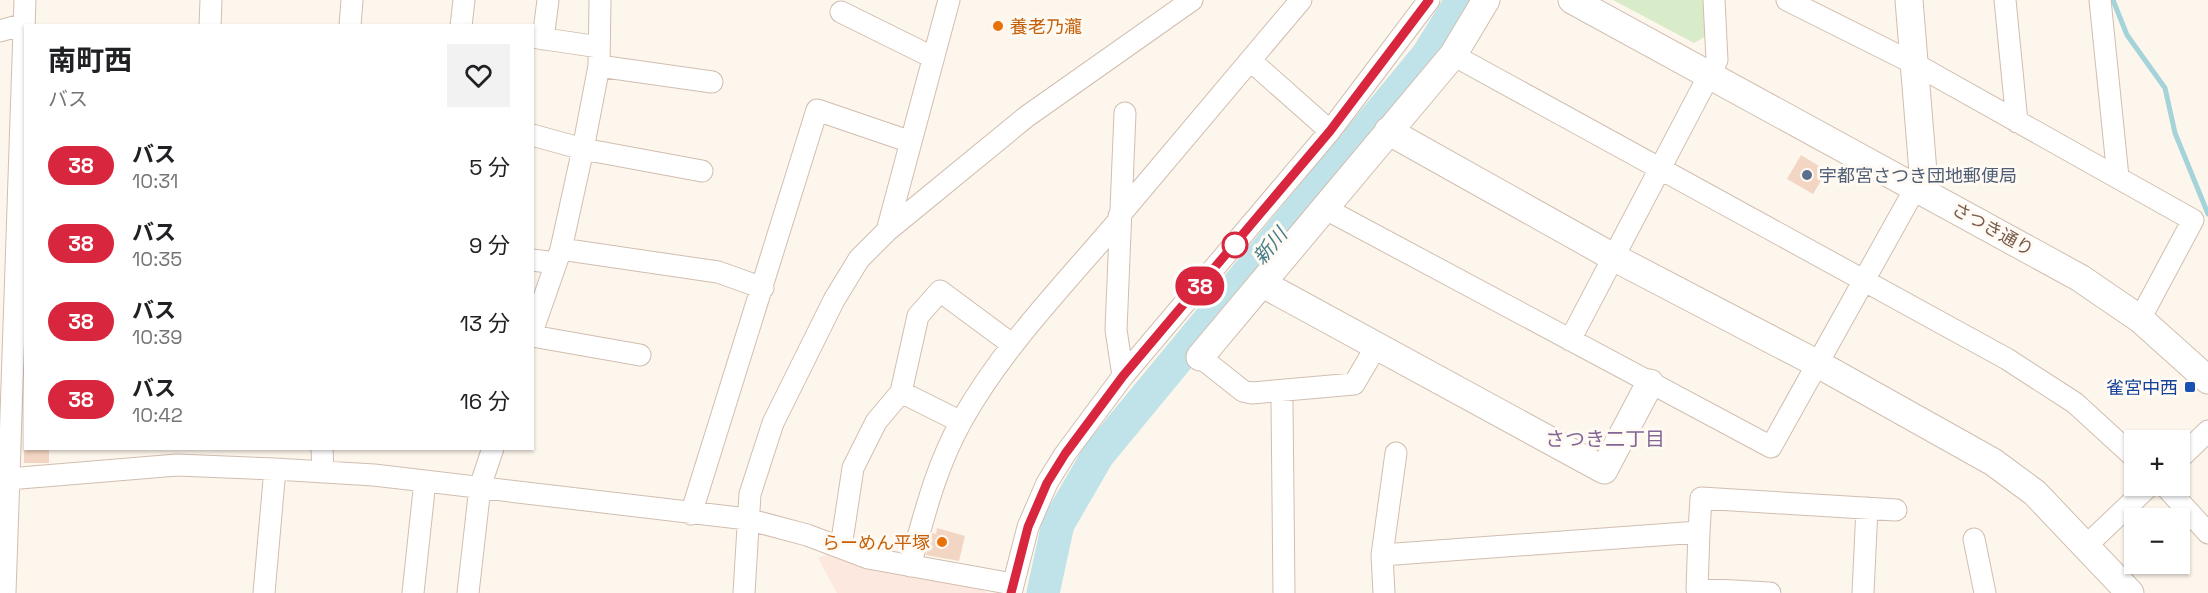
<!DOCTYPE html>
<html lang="ja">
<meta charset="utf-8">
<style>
:root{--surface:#fff;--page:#f2f2f2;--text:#202124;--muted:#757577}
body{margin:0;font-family:"Space Grotesk","Noto Sans JP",sans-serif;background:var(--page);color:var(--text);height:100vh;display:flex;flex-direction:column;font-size:22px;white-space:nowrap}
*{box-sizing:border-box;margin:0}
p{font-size:20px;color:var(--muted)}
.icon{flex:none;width:33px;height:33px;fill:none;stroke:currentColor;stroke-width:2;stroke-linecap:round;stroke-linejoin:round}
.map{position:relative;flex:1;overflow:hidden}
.panel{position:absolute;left:24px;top:24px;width:510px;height:426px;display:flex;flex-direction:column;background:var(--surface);border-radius:0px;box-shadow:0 2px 4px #0004}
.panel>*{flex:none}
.badge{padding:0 12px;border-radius:20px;font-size:21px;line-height:39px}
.fabs{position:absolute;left:2124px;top:430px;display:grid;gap:12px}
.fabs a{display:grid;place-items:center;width:66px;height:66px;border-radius:0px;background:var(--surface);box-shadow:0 2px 4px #0004;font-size:30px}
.map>.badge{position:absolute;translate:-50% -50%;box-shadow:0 0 0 3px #fff}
.round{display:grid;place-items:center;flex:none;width:63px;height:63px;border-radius:0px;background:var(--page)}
.head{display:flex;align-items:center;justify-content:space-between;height:102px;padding:0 24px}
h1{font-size:28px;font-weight:700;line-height:45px}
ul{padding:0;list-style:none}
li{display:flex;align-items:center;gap:18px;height:78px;padding:0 24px}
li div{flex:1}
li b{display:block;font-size:22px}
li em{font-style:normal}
li .badge{min-width:66px;font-weight:700;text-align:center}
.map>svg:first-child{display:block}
</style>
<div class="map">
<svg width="2208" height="593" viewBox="0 0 2208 593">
<rect width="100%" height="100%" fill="#fdf6ec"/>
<!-- commercial -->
<path fill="#fde8e0" d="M827,554l147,30 13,9h-150l-19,-35z"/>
<!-- green -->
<path fill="#d8ecc9" d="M1613,0h92l3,35 -14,8z"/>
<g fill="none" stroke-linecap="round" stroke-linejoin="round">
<!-- stream -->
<path stroke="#a5d3da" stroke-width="5" d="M2113,0l14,35 38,53 10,45 33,81"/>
<!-- river -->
<path stroke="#bfe3e8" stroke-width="33" d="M1043,593l15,-69 40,-69 329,-399 35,-56"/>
</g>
<!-- building -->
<path fill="#f3d5c3" d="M1801,155l26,16 -14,23 -26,-15z
M24,448h25v15h-25z
M937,528l28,8 -6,25 -33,-6 6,-22 4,1z"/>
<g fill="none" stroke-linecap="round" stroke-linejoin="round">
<!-- minor casing -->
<g stroke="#d1beb0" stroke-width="23">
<path id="minor" d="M1787,0l128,64 278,156 -53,99
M2005,0l12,122
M2100,0l18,177
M841,12l91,45
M210,26l1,-26
M350,26l2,-26
M461,26l3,-26
M0,31l24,-7
M532,37l67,10
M543,39l5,-39
M1453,55l554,304 68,44 59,54
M1251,61l79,70
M599,66l113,16
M532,135l51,14 119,22
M1324,208l447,239 145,-260
M1119,216l182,-216
M887,231l139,-114 166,-117
M561,249l157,23 45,16
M532,260l24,3
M532,332l29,-83 22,-100 16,-83 1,-66
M532,336l108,19
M1570,340l147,-280 -3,-60
M1200,357l43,34 9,2 102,-9 23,-39
M1123,376l-7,-46 9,-217
M1282,403l2,190
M961,422l-60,-30 17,-76 22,-25 73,54
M322,448l1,24
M2180,458l28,-27
M8,479l169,-14 98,4 99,6 373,44 60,16 61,23 145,26
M2165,486l43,47
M691,514l126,-404 94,32
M1699,532l2,-34 195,12
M1974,539l11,54
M2087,545l62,-59
M841,547l12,-79 23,-46 25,-30
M1382,555l317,-23 -2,57 73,4
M910,566c14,-50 26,-100 52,-146 41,-73 102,-135 157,-200
M5,593l20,-593
M264,593l11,-124
M413,593l12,-112
M468,593l12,-106 13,-39
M744,593l6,-99 23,-71 61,-123 25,-41 28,-28 62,-231
M1011,593l17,-66 19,-44 18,-29 58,-78 207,-245 99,-131
M1384,593l-2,-38 14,-102
M1863,593l4,-85"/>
</g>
<!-- tertiary casing -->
<g stroke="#d1beb0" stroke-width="29">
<path id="tertiary" d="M1572,0l508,278 60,41 68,61
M1909,0l14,172 -7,15
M1388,131l225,126 205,107 175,98 42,31 95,100
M1263,284l341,186 46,-87
M1200,357l253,-302 33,-55"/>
</g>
<!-- minor -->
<use href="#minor" stroke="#fff" stroke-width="21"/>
<!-- tertiary -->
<use href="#tertiary" stroke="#fff" stroke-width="27"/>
</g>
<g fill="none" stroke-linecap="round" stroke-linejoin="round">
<!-- line casing -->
<g stroke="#fff" stroke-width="14">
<path id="line" d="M1011,593l17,-66 19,-44 18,-29 58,-78 207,-245 99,-131"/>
</g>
<!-- line -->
<use href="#line" stroke="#d7263d" stroke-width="9"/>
</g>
<!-- markers -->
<g fill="#e8710a" stroke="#fffaf3" stroke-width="2">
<circle cx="998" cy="26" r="6"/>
<circle cx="942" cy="542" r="6"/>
</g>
<circle fill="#5c6f8a" stroke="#fffaf3" stroke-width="2" cx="1807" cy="175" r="6"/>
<circle fill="#fff" stroke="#d7263d" stroke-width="3" cx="1235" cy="245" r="12"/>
<rect fill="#1a4fb4" stroke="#fffaf3" stroke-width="2" x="2184" y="381" width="12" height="12" rx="3"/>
<g text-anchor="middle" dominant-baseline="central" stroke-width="6" stroke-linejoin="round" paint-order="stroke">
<!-- food labels -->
<g font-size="18" fill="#c56008" stroke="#fffaf3" text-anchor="start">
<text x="1010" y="26">養老乃瀧</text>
<text x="930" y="542" text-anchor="end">らーめん平塚</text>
</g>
<!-- service labels -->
<g font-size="18" fill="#4e5e75" stroke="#fffaf3" text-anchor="start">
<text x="1819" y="175">宇都宮さつき団地郵便局</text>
</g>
<!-- street labels -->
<g font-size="18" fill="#7a5c4d" stroke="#fffaf3">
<text transform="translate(1993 229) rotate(29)">さつき通り</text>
</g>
<!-- transit labels -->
<g font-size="18" fill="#164399" stroke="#fffaf3" text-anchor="end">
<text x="2178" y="387">雀宮中西</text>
</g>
<!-- water labels -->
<g font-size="20" font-style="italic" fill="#437c86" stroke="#fffaf3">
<text transform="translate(1270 246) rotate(-50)">新川</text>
</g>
<!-- neighbourhood labels -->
<g font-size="20" fill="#846695" stroke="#fffaf3">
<text x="1605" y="439">さつき二丁目</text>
</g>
</g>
</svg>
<div class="fabs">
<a>+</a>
<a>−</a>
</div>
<b class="badge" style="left:1200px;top:286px;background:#d7263d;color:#fff">38</b>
<section class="panel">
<div class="head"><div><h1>南町西</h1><p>バス</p></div><a class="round"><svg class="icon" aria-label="heart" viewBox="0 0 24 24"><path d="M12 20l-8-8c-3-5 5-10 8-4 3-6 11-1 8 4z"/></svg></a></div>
<ul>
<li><span class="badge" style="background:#d7263d;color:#fff">38</span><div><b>バス</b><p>10:31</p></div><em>5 分</em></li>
<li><span class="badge" style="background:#d7263d;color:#fff">38</span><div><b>バス</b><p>10:35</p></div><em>9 分</em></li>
<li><span class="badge" style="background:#d7263d;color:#fff">38</span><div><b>バス</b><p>10:39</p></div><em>13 分</em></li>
<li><span class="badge" style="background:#d7263d;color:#fff">38</span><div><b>バス</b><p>10:42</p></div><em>16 分</em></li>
</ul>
</section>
</div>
